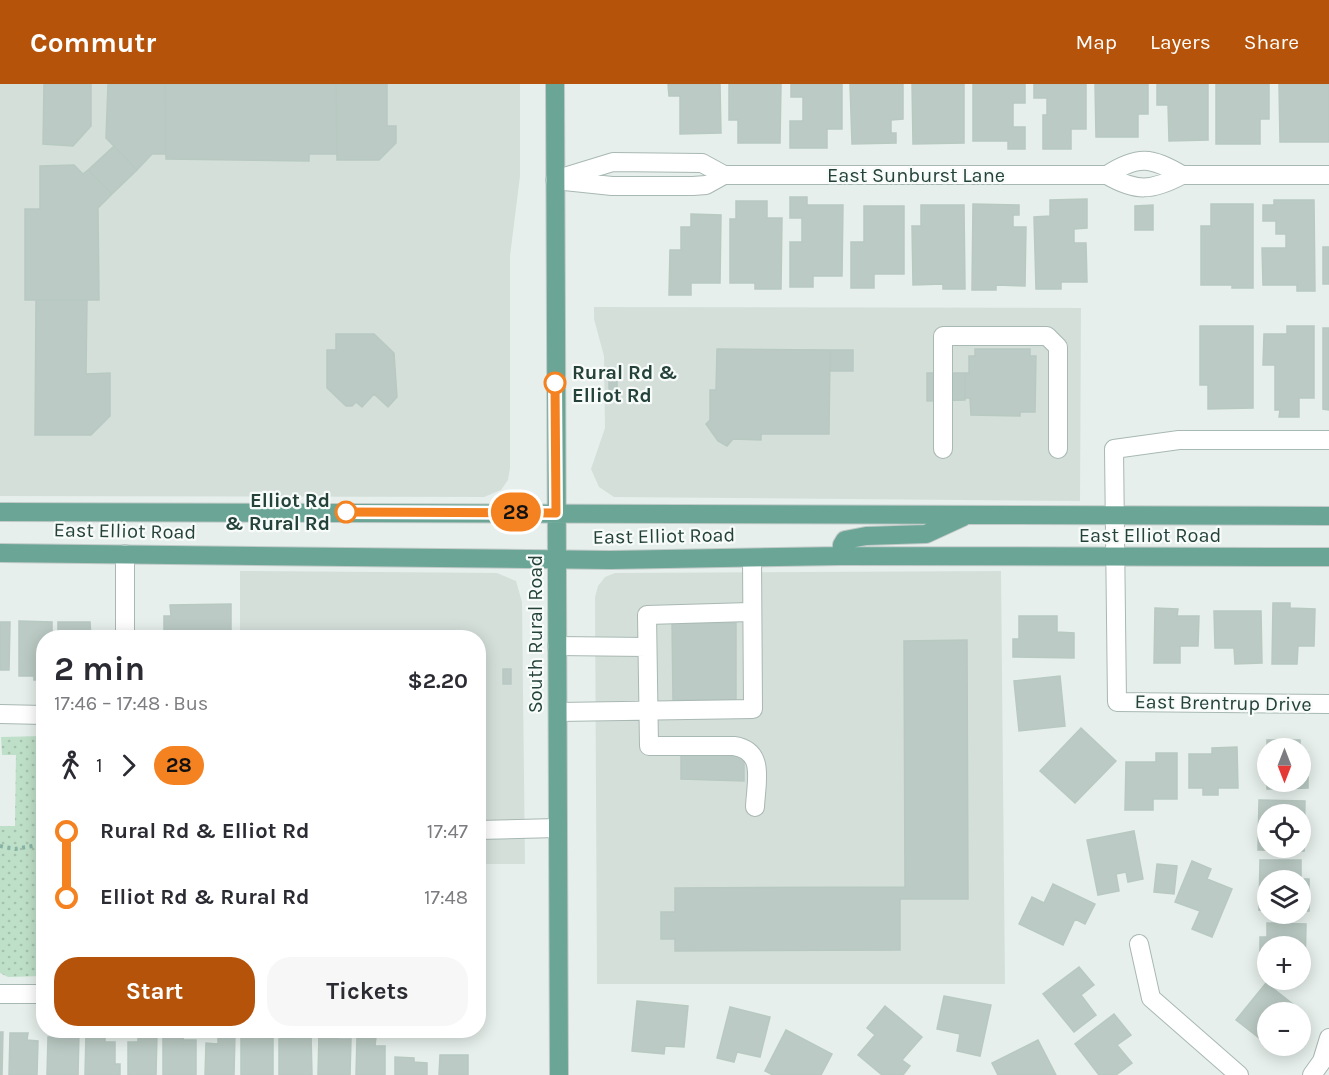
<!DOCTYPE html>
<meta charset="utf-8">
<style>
:root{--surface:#fff;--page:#f7f7f7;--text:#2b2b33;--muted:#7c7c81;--accent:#b45309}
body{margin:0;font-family:Karla,sans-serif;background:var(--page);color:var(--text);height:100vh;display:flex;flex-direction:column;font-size:22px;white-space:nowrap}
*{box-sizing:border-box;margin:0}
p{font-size:20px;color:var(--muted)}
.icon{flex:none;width:33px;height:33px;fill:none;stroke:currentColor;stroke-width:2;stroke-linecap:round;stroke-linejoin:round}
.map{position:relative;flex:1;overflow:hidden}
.drawer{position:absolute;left:36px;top:546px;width:450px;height:408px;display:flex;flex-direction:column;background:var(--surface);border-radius:24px;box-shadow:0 3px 15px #0003}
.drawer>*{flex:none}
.badge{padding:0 12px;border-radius:20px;font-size:21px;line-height:39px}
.needle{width:39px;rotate:180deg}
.controls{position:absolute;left:1257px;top:654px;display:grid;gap:12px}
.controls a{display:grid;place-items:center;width:54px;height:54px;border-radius:50%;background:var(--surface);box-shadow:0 3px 15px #0003;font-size:30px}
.map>.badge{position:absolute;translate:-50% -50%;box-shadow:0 0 0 3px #fff}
.legs{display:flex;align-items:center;gap:9px;height:66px;padding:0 18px;font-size:20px}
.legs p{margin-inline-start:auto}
.head{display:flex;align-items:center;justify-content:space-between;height:102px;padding:0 18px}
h1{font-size:33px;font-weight:700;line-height:45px}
.action{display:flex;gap:12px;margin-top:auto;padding:12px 18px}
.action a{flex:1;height:69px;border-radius:24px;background:var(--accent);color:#fff;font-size:24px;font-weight:700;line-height:69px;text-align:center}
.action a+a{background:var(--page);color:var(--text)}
ul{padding:0 18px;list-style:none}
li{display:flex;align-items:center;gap:21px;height:66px;font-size:22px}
li i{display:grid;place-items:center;width:9px;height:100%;margin:0 8px;background:currentColor}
li i::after{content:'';width:15px;height:15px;margin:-8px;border:4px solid;border-radius:50%;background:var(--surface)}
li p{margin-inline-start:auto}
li:first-child i{background:linear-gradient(#0000 50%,currentColor 0)}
li:last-child i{background:linear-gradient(currentColor 50%,#0000 0)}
header{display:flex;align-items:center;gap:36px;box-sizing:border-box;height:84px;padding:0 30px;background:var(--accent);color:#fff}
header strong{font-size:28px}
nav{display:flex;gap:33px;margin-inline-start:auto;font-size:21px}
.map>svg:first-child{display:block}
</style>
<header>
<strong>Commutr</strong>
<nav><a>Map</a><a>Layers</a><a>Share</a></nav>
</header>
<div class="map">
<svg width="1329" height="991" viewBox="0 0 1329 991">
<defs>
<pattern id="park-dots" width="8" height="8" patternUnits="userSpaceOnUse" patternTransform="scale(1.5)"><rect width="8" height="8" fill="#bfe0c8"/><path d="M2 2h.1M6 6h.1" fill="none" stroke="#a4c1ad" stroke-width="1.8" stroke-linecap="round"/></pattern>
</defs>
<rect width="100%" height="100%" fill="#e6efeb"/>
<!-- built -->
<path fill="#d4dfda" d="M0,0h520v92l-10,80v212l-2,12 -7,10 -17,7 -484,-1z
M594,223l487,1 -1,193 -466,-4 -15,-10 -8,-18 14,-41 -1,-72 -10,-37z
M240,487l257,2 19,8 6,21 3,262h-46l-1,-226 -238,-1z
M1001,487l4,413h-408l-2,-387 3,-11 7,-9 10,-4z"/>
<!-- park -->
<path fill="url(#park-dots)" d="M43,652v240l-35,1 -8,-4v-147h15l1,-71h-14l-1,-18z"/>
<!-- building -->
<path fill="#bbcac4" stroke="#b8c9c2" stroke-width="1.5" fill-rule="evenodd" d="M44,0h47v42l-18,20 -30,-2z
M108,0h57l1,70h-14l-15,16 -31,-32z
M165,0h171l1,70h-28v7l-143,-2z
M336,0h51v42h9v17l-17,17h-42z
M668,0h52l1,49 -41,1v-38h-11z
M729,0h52l-1,59h-42v-23h-9z
M791,0h51v45h-15v19h-37v-27h13v-24h-12z
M850,0h53v35l-12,1v13h5v10l-44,1z
M912,0h52v59l-51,1z
M973,0h52v19h-12v24h12v22h-17v-8h-35z
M1034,0h52v45h-15v20h-28v-34h4v-17h-13z
M1095,0h53v30h-10v23h-42z
M1157,0h51v56l-39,1 -1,-36h-11z
M1216,0h53v35h-9v25h-44z
M1279,0h50v58h-49z
M114,62l23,24 -25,24 -24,-24z
M74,81l9,9 5,-4 24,24 -14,14 1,92h-74v-91h15v-43z
M790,113h17v8h36l-1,71h-29v11h-23v-45h12v-24h-12z
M1087,115v29l-13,1v14h12l1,39h-26v7h-25l-2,-72 16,-1v-16z
M1274,116h40l1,91h-18v-6h-34l-1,-37h24v-14h-10v-13h-13v-16h11z
M736,117h31v17h15l-1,71h-26v-6h-25v-64h6z
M973,120l46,1v10h-6v12h13l-1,59 -29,-1v5h-24z
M1211,120h42v84h-21v-3h-31v-59h10z
M921,121h43l1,84h-22v-5l-30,1 -1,-59h9z
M1153,121v25h-18v-24z
M864,122h40v68h-30v14h-23v-46h13z
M691,130l30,1 -1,68h-29v12h-22l1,-45h11v-23h10z
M1323,163h6v37h-6z
M36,216h51l-1,74 24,-1v43l-19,19h-56z
M1200,242h53v82l-45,1v-24h-8z
M1287,242h27v72h-15v19h-20l1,-7h-5v-45h-12l1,-31h23z
M1323,244h6v82l-6,-1z
M336,250h38l20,19 3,44 -9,10 -14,-13 -12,13 -6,-5 -4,4h-6l-19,-18v-38h9z
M717,265l113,1 -1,84h-68v6l-28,-1 -6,7 -9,-5 -12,-17 4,-4v-30h6z
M975,265h55v7h6l-1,56h-15v4l-49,-1 -1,-17h-5v-24h4v-18h6z
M830,266h23v21h-23z
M927,289h42l-4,1v26l-38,1z
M609,292h8v15h-8z
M1273,519h17v5l25,1 -1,37h-16l-1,18h-25z
M231,520v32l-67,1v-21h7l-1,-11z
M1155,524l23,1 -1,7h22l-1,30h-18v17h-26z
M1214,527h47l1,52 -27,1 -1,-16h-19z
M1019,532h38v16l17,1v25l-61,-1v-18h6z
M19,537l33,1v16h-8v42h-10v-4h-15z
M0,538h10l-1,48h-9z
M58,538h32l1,16h-33z
M672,539h64v77h-63z
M967,556l1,259h-68v51l-225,1v-12h-14v-27h14v-24l230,-1 -1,-246z
M503,585h8v15h-8z
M1060,592l5,50 -46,5 -5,-50z
M1081,644l35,33 -41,42 -35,-32z
M1267,656h33v8h-32v34h32v-14h8v20l-41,1v-20h-6v-16h6z
M1237,663l1,41h-20v7h-15v-7h-14v-34h23v-6z
M1156,669h21v46h-24v11h-28l1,-48h30z
M681,670h63v27l-63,-2z
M1259,716l46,1 -1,50 -46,-1zM1268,730h32v34h-32z
M1134,747l9,48 -15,3 -2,-10 -10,2 3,17 -21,4 -11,-55z
M1260,776h41v19h8v32h-9v-31h-32v31l-9,-1z
M1192,777l19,8 -4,10 25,10 -20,48 -20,-8 8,-18 -25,-9z
M1157,780l20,2 -3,28 -20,-2z
M1053,800l42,20 -10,20 -10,-5 -12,26 -44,-21 13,-27 12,6z
M1267,839l39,1 -1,48h-5v-26h-32v7h-8v-16h7z
M1079,883l15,18 -13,10 15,20 -22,17 -31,-38z
M1266,899l37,29 -3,2 -32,-2v33l-32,-25z
M944,912l47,9 -11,51 -23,-5 3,-17 -23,-5z
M637,917l51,5 -4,41 -19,-1 -1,8 -32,-3z
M885,922l37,31 -20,23 8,6 -7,9h-21l-24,-20 17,-20 -8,-7z
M730,923l40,10 -10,40 -23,-5 -3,10 -17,-4z
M1114,930l17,21 -14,10 15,18 -16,12h-17l-24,-31z
M786,946l46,24 -11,21h-48l-8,-4z
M0,948h3l-1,43h-2z
M60,948h19l-1,43h-31l1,-38h12z
M10,949h18l-1,7 11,1 -1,34h-28z
M86,949h19v9h10v22h5v11h-35z
M138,950h19l-1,41h-28v-33h10z
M163,950h21l-1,6h13v35h-33z
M218,950h17l-1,41h-29l1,-32 12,1z
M241,950l32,4v37h-32z
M293,950h18l1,41h-33v-36l14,-1z
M319,950l19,1v4h13l-1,36h-32z
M357,953h19l-1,9h10v29h-29z
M1038,956l18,35h-58l-6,-12z
M440,971h28v20h-29z
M395,973l19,1v4l13,1v12h-32z"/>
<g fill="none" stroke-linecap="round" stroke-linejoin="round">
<!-- minor casing -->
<g stroke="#a8b8b2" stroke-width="20">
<path id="minor" d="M1107,91c31,-20 44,-18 75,0
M564,93l49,-15 89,1 22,12
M555,96l57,6h81l13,-1 18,-10h383c29,17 45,16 75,0h147
M1329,356h-150l-65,9 3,253 212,2
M943,365v-113h104l11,11v102
M750,528l-103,3 2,131h85c32,5 22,36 21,61
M125,554v-84
M557,562l90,1
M558,628l195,-3 -1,-151
M0,630l44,1
M478,746l79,-2
M1139,860l12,54 88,77
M0,910h44
M1312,991l10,-14 7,-23"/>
</g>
<!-- major casing -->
<g stroke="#c2cac8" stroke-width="20">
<path id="major" d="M555,0l4,991
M0,428l1329,4
M0,469l610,7 231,-4 488,1
M841,472l1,-11 3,-5 21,-4 60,-2 37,-17"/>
</g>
<!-- path -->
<path stroke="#86b3a5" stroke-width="4" stroke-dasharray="3 4.5" stroke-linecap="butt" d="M0,762l15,3 29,-5"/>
<!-- minor -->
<use href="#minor" stroke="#fff" stroke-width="18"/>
<!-- major -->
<use href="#major" stroke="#6aa596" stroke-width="18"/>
</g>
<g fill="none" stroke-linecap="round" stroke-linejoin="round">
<!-- line-1 casing -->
<g stroke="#fff" stroke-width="14">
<path id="line-1" d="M346,428l210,1 -1,-130"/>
</g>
<!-- line-1 -->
<use href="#line-1" stroke="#f58220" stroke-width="9"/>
</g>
<!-- markers -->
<g fill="#fff" stroke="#f58220" stroke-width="3">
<circle cx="555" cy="299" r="10"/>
<circle cx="346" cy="428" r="10"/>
</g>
<g text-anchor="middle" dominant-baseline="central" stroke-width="4.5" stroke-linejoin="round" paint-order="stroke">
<!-- street labels -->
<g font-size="20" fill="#24423a" stroke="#f7fbf9">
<text x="916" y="91">East Sunburst Lane</text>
<text transform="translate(125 447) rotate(1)">East Elliot Road</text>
<text x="1150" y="451">East Elliot Road</text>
<text transform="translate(664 452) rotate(-1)">East Elliot Road</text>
<text transform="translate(535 550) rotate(-90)">South Rural Road</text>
<text transform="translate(1223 619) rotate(1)">East Brentrup Drive</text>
</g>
<!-- stop labels -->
<g font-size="20" font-weight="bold" fill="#24423a" stroke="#f7fbf9" text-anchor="start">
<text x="572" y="288">Rural Rd &amp;<tspan x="572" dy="23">Elliot Rd</tspan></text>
<text x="330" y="416" text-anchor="end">Elliot Rd<tspan x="330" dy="23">&amp; Rural Rd</tspan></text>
</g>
</g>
</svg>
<div class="controls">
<a><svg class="needle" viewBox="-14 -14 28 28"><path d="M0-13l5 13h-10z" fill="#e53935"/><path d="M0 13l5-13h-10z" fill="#7c7c81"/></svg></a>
<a><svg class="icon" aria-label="locate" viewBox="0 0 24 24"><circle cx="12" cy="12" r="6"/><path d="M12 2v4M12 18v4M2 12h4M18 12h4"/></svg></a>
<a><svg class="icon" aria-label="layers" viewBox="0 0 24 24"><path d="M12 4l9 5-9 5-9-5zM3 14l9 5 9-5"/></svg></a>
<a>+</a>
<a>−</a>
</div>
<b class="badge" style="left:516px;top:428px;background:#f58220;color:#111">28</b>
<section class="drawer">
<div class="head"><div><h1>2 min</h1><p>17:46 – 17:48 · Bus</p></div><b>$2.20</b></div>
<div class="legs"><svg class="icon" aria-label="walk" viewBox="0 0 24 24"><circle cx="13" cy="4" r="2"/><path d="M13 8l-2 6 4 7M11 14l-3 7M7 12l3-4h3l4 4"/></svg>1<svg class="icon" aria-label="forward" viewBox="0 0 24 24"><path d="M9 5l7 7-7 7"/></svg><b class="badge" style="background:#f58220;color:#111">28</b></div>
<ul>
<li><i style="color:#f58220"></i><b>Rural Rd &amp; Elliot Rd</b><p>17:47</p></li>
<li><i style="color:#f58220"></i><b>Elliot Rd &amp; Rural Rd</b><p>17:48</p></li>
</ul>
<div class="action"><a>Start</a><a>Tickets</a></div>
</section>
</div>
